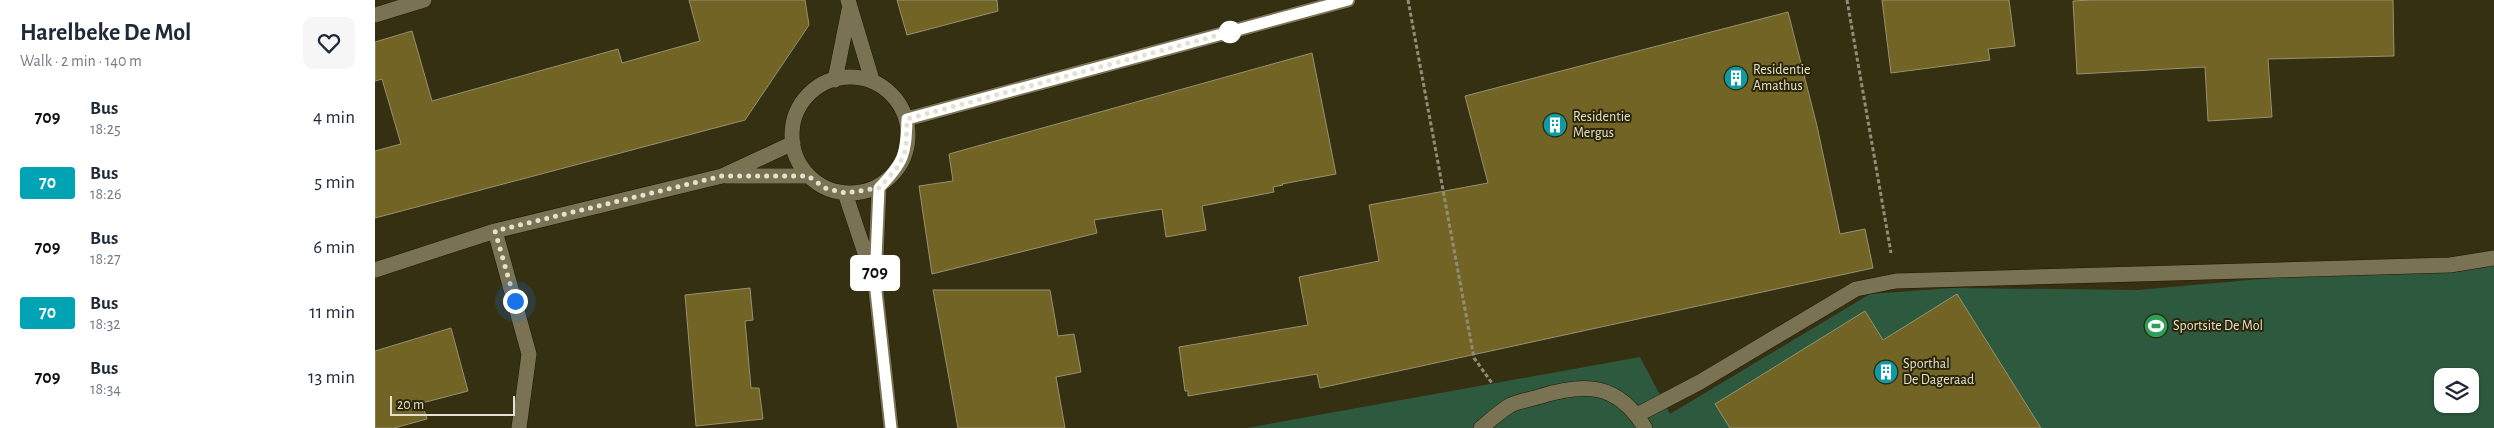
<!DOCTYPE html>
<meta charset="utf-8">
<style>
:root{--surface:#fff;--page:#f6f6f7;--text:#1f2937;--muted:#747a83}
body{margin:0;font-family:"Alegreya Sans",sans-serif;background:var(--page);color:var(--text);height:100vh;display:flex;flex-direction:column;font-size:19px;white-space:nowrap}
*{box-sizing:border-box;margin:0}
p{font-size:16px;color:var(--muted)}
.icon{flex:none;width:28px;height:28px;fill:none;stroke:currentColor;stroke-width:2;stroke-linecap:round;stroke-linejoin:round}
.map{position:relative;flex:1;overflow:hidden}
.sheet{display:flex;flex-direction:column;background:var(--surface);width:375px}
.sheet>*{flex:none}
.badge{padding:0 10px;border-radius:4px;font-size:18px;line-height:32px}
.buttons{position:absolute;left:2059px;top:368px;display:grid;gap:10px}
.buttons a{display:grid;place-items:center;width:45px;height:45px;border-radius:10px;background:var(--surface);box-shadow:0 1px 4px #0004;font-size:25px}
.scale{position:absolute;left:15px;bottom:12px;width:125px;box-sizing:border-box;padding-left:5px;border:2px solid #e4e1d0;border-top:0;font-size:14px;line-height:18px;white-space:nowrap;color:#e4e1d0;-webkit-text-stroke:4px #2c2608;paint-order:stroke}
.you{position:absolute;width:25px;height:25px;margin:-12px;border:4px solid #fff;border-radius:50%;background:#1a73e8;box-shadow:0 0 0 8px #1a73e833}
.map>.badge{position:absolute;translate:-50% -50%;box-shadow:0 0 0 2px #fff}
.round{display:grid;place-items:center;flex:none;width:52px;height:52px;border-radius:10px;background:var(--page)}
.head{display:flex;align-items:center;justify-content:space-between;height:85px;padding:0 20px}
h1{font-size:24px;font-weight:600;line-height:38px}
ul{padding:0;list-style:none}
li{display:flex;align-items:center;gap:15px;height:65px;padding:0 20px}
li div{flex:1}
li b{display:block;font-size:19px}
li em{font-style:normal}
li .badge{min-width:55px;font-weight:700;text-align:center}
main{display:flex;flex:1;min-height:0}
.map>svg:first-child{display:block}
</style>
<main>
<section class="sheet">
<div class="head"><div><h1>Harelbeke De Mol</h1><p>Walk · 2 min · 140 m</p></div><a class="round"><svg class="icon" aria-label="heart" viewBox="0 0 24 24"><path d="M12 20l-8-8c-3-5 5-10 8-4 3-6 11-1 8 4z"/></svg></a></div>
<ul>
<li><span class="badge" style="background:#fff;color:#111">709</span><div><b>Bus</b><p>18:25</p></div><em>4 min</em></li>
<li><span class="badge" style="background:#00a3b4;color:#fff">70</span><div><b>Bus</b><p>18:26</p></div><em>5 min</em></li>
<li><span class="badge" style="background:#fff;color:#111">709</span><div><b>Bus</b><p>18:27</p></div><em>6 min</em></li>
<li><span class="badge" style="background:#00a3b4;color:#fff">70</span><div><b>Bus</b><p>18:32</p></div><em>11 min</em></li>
<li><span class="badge" style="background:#fff;color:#111">709</span><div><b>Bus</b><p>18:34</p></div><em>13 min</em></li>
</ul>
</section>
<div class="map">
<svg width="2119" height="428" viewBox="0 0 2119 428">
<rect width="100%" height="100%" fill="#363013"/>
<!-- green -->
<path fill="#2d5a3e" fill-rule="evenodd" d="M2119,258v170h-1247l393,-71 30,57 200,-120 82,-6 186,2zM2068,376h27v28h-27z"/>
<!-- building -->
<path fill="#716424" stroke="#989171" d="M314,0h116l4,25 -64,95 -370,98v-67l26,-7 -19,-65 -7,2v-39l37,-11 20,70 186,-52 4,14 78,-22z
M522,0h100l1,11 -91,24z
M1507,0h127l6,46 -27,3 2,11 -99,13z
M1716,0h302l1,56 -126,3 4,58 -64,4 -3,-54 -128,7 -4,-73z
M1413,12l29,114 23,108 25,-5 8,39 -553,120 -3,-14 -129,22v-5h-3l-6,-44 129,-22 -9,-48 80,-16 -10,-56 119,-22 -23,-87z
M937,53l24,121 -54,10 1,1 -10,2 1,5 -72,14 4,24 -40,7 -4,-28 -68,11 3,13 -165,41 -13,-88 34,-5 -4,-27z
M375,288l3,32 -8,1 6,67h8l4,31 -67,7 -11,-131z
M558,290h117l8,46 16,-2 7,38 -25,5 9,51h-107z
M1582,294l84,134h-311l-15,-24 150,-93 18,29z
M76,328l17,63 -46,12 5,16 -33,9h-19v-77z"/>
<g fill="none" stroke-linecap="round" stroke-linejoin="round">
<!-- minor casing -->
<g stroke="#1e1800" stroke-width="16">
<path id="minor" d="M473,0l24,80
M0,15l49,-15
M417 135a58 58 0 1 1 116 0a58 58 0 1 1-116 0Z
M460,80l14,-70
M532,119l441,-119
M351,176h82
M504,188l-4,94 16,146
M470,193l27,81
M120,231l34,123 -10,74
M0,270l120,-39 227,-55 71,-33
M1262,415l63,-33 156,-93 40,-8 554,-16 44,-7
M1106,428c9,-7 18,-16 28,-22 8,-5 20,-6 29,-9 47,-15 80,-14 107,31"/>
</g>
<!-- path -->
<path stroke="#918d76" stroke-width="3" stroke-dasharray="4 2.5" stroke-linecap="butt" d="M1033,0l66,358 18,25
M1472,0l44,253"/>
<!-- minor -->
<use href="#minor" stroke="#797253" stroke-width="15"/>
</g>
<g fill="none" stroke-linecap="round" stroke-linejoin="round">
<!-- line casing -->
<g stroke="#fff" stroke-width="11">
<path id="line" d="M516,428l-16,-146 4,-94c25,-26 27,-33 28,-69l441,-119"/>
</g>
<!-- line -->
<use href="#line" stroke="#fff" stroke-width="8"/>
<!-- walk -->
<path stroke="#e4e1d0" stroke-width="5" stroke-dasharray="0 9" d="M140,301l-20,-70 227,-55h86l17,12 20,5 34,-5 19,-21 8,-18 1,-30 323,-87"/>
</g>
<!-- icons -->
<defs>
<g id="building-disc" transform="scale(1.25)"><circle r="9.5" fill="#0f9aa8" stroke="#2c2608"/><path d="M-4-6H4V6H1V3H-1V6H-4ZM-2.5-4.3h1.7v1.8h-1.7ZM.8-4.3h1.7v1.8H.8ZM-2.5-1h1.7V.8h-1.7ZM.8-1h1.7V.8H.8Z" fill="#fff"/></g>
<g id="stadium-disc" transform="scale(1.25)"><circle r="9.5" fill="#2e9e5b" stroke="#2c2608"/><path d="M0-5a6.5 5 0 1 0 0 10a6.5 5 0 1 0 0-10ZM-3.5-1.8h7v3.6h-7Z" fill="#fff"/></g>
</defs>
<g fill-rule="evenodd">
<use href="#building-disc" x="1361" y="78"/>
<use href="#building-disc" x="1180" y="125"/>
<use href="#stadium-disc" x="1781" y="326"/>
<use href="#building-disc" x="1511" y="372"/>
</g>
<!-- markers -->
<circle fill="#fff" stroke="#fff" stroke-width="2.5" cx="855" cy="32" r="10"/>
<g text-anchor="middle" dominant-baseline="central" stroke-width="4" stroke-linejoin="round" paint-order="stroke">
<!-- poi labels -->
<g font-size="14" fill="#e4e1d0" stroke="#2c2608" text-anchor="start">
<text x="1378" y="70">Residentie<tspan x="1378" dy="16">Amathus</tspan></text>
<text x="1198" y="117">Residentie<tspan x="1198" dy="16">Mergus</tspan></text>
<text x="1798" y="326">Sportsite De Mol</text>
<text x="1528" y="364">Sporthal<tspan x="1528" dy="16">De Dageraad</tspan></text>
</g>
</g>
</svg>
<div class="buttons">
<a><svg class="icon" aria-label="layers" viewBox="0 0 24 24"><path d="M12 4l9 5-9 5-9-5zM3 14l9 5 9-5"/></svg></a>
</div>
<div class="scale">20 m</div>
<div class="you" style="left:140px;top:301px"></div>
<b class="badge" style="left:500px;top:273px;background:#fff;color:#111">709</b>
</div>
</main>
